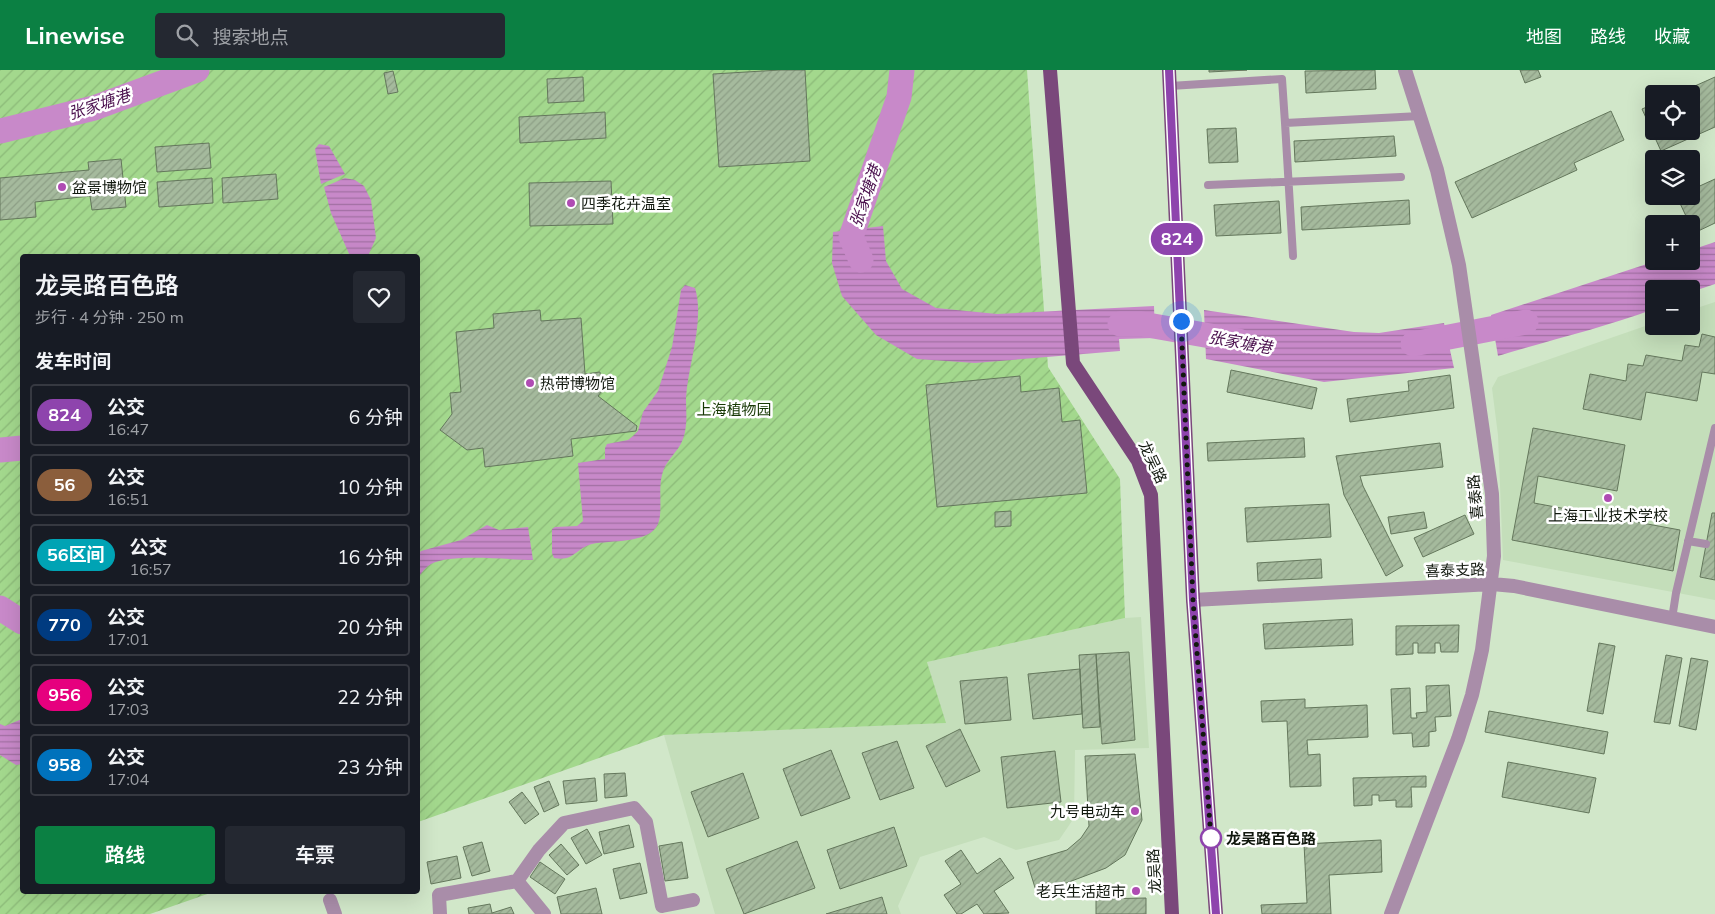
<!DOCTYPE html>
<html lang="zh">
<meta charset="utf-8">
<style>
:root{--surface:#171b24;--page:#242831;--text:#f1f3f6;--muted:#9ea1a6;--line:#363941;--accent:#0b8043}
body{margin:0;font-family:Mulish,"Noto Sans SC",sans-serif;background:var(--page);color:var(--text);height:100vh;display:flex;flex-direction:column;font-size:19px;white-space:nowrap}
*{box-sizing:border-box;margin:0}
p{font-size:16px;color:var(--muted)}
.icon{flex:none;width:28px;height:28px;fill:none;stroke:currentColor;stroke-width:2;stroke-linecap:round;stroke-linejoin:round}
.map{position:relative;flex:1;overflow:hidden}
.drawer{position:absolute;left:20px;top:184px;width:400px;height:640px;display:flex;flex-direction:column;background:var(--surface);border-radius:5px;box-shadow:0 5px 20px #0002}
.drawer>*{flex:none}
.badge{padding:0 10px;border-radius:16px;font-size:18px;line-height:32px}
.controls{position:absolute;left:1645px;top:15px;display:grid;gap:10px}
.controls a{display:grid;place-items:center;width:55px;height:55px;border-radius:5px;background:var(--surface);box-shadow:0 5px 20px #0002;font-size:25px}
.you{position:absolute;width:25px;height:25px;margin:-12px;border:4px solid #fff;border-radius:50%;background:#1a73e8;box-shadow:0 0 0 8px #1a73e833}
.map>.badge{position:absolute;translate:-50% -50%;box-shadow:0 0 0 2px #fff}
h2{padding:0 15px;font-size:19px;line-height:45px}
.round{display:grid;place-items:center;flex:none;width:52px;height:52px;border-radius:5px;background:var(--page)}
.headline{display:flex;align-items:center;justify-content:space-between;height:85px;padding:0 15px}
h1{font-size:24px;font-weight:600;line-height:38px}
.button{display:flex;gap:10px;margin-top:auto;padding:10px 15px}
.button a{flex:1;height:58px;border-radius:5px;background:var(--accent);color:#fff;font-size:20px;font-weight:600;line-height:58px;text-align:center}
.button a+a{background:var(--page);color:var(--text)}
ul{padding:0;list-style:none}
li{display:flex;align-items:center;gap:15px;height:62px;margin:0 10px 8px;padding:0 5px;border:2px solid var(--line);border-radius:5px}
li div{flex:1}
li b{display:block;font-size:19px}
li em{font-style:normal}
li .badge{min-width:55px;font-weight:700;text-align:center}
header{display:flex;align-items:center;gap:30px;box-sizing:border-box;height:70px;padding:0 25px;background:var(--accent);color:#fff}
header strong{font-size:24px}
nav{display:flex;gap:28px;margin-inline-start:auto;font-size:18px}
.search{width:350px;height:45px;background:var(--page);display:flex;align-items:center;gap:12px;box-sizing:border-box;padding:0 18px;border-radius:5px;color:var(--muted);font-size:19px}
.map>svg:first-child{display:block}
</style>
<header>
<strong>Linewise</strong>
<div class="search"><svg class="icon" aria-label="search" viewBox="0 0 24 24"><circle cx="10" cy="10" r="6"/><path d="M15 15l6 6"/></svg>搜索地点</div>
<nav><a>地图</a><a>路线</a><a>收藏</a></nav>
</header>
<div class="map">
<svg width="1715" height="844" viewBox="0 0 1715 844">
<defs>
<pattern id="garden-furrows" width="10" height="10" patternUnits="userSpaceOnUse" patternTransform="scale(1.25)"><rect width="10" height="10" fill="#a3d88d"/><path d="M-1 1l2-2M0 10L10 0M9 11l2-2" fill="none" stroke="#8bb978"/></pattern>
<pattern id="water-rules" width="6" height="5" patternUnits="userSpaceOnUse" patternTransform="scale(1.25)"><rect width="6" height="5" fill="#c889c9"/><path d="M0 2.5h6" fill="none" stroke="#a16fa2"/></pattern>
<pattern id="building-hatch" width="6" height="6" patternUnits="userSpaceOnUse" patternTransform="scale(1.25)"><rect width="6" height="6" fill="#a5ba9d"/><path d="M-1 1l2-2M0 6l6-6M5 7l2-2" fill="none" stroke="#8d9f86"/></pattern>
</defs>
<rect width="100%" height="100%" fill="#d1e7c9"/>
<!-- built -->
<path fill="#c4deba" d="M1715,232v298l-212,-40 -5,-125 -6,-47 6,-11 156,-54v3h37v-16z
M1141,547l8,131 -74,2 -1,68 -15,22 -43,10 -32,-13 -64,20 -22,49 3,8h-186l-51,-179 281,-12 -18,-61 198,-44z"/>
<!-- garden -->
<path fill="url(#garden-furrows)" d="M0,0h1027l21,297 72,112 5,139 -198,44 19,61 -282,12 -246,87v-566h-396v635h194l-66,23h-150z"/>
<!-- water -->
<path fill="url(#water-rules)" d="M319,74l10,2 16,28 -24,10 -6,-35z
M345,108l10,2 9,6 7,14 5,38 -8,18h-18l-19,-43 -7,-26z
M883,156l3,35 16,28 34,19 61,6 157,-8 1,32 -36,1 1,12 -145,12 -58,-4 -41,-24 -34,-39 -10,-33 1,-31z
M1715,172v42l-24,8v-3h-37v20c-51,19 -104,31 -156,47l-7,-41 165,-54h35v-11z
M685,215l10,3c10,32 -7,77 -9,110 0,14 2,27 -3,41 -5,14 -18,21 -21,36 -4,14 1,37 -4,49 -9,20 -48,16 -66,20 -16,4 -18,18 -38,14l-2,-5v-24l3,-2 22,-1 6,-5 -5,-58 27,-4v-11l2,-4 21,-4 5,-4 5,-5 5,-19 15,-21 14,-44 9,-57z
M1204,240l150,22 25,1 65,-10 10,45 -130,14 -118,-23z
M487,455l12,5 29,-3 5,33c-25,0 -80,-7 -102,4 -5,3 -10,9 -13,14v-24l3,-3 40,-11z
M22,649v45l-6,1 -16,-10v-31l5,2z"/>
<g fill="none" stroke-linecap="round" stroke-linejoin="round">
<!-- river -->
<path stroke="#c889c9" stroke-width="25" d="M0,61l94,-23 103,-38
M861,190l-10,-23 48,-140 3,-27
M1120,254h22l97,17
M1413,274l113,-22
M0,380l22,-2
M0,538l22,14"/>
</g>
<!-- building -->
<path fill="url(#building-hatch)" stroke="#64775c" d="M780,0h25l5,91 -91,6 -6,-93z
M1209,0h38l-38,2z
M1375,0l1,19 -70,4 -1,-22z
M1520,0h18l3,7 -16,6z
M393,1l5,21 -10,2 -4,-21z
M583,7l1,24 -36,2 -1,-24z
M1715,7v50l-54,24 -19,-42 12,-5v27h37v-37h-14z
M1611,41l13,29 -50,23 3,7 -105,48 -17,-36z
M605,42l1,26 -86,5 -1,-26z
M1236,58l2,34 -29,1 -2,-34z
M1394,66l2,20 -101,6 -1,-21z
M209,73l2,25 -54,4 -2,-25z
M121,89l5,48 -34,3 -2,-14 -55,6 1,15 -36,3v-42l89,-8 -1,-8z
M276,104l2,25 -55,4 -1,-25z
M212,108l1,25 -54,4 -2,-25z
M1715,109v44l-21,10 -17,-36 14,-1v-6z
M611,111l2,43 -83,2 -1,-43z
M1409,130l1,24 -108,6 -1,-23z
M1279,131l2,32 -65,3 -2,-31z
M540,240l1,11 40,-3 4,56 15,-2 2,19 -4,5 39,30 -1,5 -65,8 2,17 -88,11 -2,-19 -16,2 -27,-20 12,-16 -2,-21 11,-1 -5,-60 38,-4 -1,-14z
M1702,264l13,3v37l-13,-2 -5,29 -51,-9 -5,28 -58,-11 7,-35 36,7 2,-17 15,2 3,-11 36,6 3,-16 14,2z
M1231,300l86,18 -5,21 -85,-17z
M1450,305l4,33 -104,14 -3,-23 62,-8 -1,-10z
M1020,306l1,16 38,-4 3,34 18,-2 7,73 -150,14 -11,-122z
M1533,358l92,17 -8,46 -79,-15 -4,27 146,27 -7,41 -161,-31z
M1304,368l1,19 -97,4 -1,-18z
M1440,373l3,24 -83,9 3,10 40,80 -17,10 -42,-81 -8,-39z
M1329,434l2,33 -84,5 -2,-34z
M1011,441v15l-16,1v-15z
M1424,442l3,16 -36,6 -3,-17z
M1712,443h3v67l-15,-3z
M1465,445l9,19 -51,23 -9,-19z
M1321,489l1,19 -64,3 -1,-18z
M1352,549l1,26 -88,4 -2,-25z
M1459,555l-1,27h-17l-1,-9h-5v10h-17v-10h-5v11l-17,1v-29z
M1599,573l16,3 -12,68 -16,-3z
M1129,582l6,88 -33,4 -6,-90z
M1096,584l4,73 -17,1 -4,-73z
M1666,585l16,3 -12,66 -16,-2z
M1691,588l17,3 -12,69 -17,-4z
M1080,599l2,45 -49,5 -5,-45z
M1007,607l4,43 -46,4 -5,-43z
M1449,615l2,31 -16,1 1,14 -7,1v14l-16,1 -1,-14 -19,1 -2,-45 19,-1 1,30h6l-1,-5 11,-1 -1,-26z
M1305,629v9l62,-3 1,32 -61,3 1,15 12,-1 1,32 -31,1 -3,-66 -25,1 -1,-21z
M1489,641l119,21 -4,22 -119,-22z
M960,659l20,42 -34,16 -20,-41z
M897,671l17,47 -34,12 -18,-47z
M831,680l19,48 -49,18 -18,-47z
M1055,681l6,51 -54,6 -6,-51z
M1135,684l7,66 -17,35 -19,13 -69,26 -10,-32 40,-12 14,-12 8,-12 -4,-70z
M1508,692l88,16 -7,35 -87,-16z
M625,703l2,23 -22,2 -1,-24z
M743,703l16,45 -51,19 -17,-45z
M1426,706v11h-15l1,20h-16v-7l-17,1v-6h-7v10l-18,1 -1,-28z
M595,708l2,23 -31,3 -3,-23z
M549,711l10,24 -15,7 -10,-25z
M522,722l17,22 -14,10 -16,-22z
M629,755l5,22 -30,7 -5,-22z
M894,757l13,39 -67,23 -13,-39z
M587,759l15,26 -16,9 -15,-26z
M1381,770l1,32 -53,3 2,39h-69l-1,-9 46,-2 -3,-59z
M797,771l18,47 -71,26 -18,-45z
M482,772l8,29 -18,5 -9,-29z
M682,772l6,36 -23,3 -6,-35z
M561,774l18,21 -12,10 -18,-20z
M961,780l16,24 23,-16 14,20 -20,13 15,22 -25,1 -7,-10 -16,10h-4l-13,-19 17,-11 -16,-23z
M457,786l4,22 -30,6 -4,-22z
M540,792l25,17 -10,15 -25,-17z
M640,793l7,30 -27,6 -7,-30z
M596,818l6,26h-41l-4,-17z
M882,827l5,17h-61z
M1146,828v16h-50v-15z
M490,834l2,9 19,-6 3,7h-45l-1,-6z"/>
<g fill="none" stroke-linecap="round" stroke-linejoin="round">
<!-- service -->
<path stroke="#a98da9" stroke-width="8" d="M1170,16l112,-7 3,44
M1208,115l193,-8
M1293,186l-8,-133 135,-7
M1688,471l18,3
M1672,549l4,-26 39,-165"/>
<!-- minor -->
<path stroke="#a98da9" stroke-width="14" d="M1193,530l299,-16 22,2 201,41
M330,830l5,14
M440,844l-1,-19 78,-14
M544,844l-27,-33 22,-31 25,-27 70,-15 12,14 16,84 31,-6
M1391,844l67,-175 14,-44 10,-45 12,-94 -2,-62 -33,-229 -22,-95 -32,-100"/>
<!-- primary -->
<path stroke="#7a487b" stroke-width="14" d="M1050,0l23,293 65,98 13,34 21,419
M1169,0l24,530 23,314"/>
</g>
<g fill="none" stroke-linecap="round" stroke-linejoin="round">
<!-- line casing -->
<g stroke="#fff" stroke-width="11">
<path id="line" d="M1169,0l24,530 23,314"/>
</g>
<!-- line -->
<use href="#line" stroke="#8e44ad" stroke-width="8"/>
<!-- walk -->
<path stroke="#11180e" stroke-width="5" stroke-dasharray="0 9" d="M1181,251l12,279 18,238"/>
</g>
<!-- markers -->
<g fill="#af4cb3" stroke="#fff" stroke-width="2">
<circle cx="62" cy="117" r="5"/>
<circle cx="571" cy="133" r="5"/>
<circle cx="530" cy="313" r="5"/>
<circle cx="1608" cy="428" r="5"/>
<circle cx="1135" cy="741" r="5"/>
<circle cx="1136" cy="821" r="5"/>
</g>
<circle fill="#fff" stroke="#8e44ad" stroke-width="2.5" cx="1211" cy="768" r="10"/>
<g text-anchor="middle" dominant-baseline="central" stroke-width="5" stroke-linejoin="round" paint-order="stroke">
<!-- poi labels -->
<g font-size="15" fill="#11180e" stroke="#fff" text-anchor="start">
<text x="72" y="117">盆景博物馆</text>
<text x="581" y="133">四季花卉温室</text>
<text x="540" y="313">热带博物馆</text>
<text x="1608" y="445" text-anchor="middle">上海工业技术学校</text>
<text x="1125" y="741" text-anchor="end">九号电动车</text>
<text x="1126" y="821" text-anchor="end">老兵生活超市</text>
</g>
<!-- park labels -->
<g font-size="15" fill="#173804" stroke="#fff">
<text x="734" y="339">上海植物园</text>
</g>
<!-- street labels -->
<g font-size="15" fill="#11180e" stroke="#fff">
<text transform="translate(1153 392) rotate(65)">龙吴路</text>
<text transform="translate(1475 427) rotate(-95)">喜泰路</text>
<text transform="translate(1455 500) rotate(-2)">喜泰支路</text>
<text transform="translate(1154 801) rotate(-93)">龙吴路</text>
</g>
<!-- stop labels -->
<g font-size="15" font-weight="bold" fill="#11180e" stroke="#fff" text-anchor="start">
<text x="1226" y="768">龙吴路百色路</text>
</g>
<!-- water labels -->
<g font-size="16" font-style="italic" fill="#4a104d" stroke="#fff">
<text transform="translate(99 34) rotate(-18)">张家塘港</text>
<text transform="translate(865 126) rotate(-71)">张家塘港</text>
<text transform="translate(1240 272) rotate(10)">张家塘港</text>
</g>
</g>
</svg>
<div class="controls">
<a><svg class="icon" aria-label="locate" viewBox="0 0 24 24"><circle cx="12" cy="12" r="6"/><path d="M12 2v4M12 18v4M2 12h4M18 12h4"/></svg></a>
<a><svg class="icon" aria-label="layers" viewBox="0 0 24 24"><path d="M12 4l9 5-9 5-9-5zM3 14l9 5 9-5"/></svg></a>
<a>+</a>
<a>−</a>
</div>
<div class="you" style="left:1181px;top:251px"></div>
<b class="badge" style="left:1177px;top:169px;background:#8e44ad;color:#fff">824</b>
<section class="drawer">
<div class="headline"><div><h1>龙吴路百色路</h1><p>步行 · 4 分钟 · 250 m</p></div><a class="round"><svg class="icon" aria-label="heart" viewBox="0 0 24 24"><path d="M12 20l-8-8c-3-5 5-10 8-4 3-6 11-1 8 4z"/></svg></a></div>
<h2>发车时间</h2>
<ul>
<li><span class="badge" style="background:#8e44ad;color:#fff">824</span><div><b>公交</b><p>16:47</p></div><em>6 分钟</em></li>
<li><span class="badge" style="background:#8b5e3c;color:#fff">56</span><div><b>公交</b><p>16:51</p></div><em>10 分钟</em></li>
<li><span class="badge" style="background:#00a3b4;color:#fff">56区间</span><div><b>公交</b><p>16:57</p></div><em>16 分钟</em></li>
<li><span class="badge" style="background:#003b80;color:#fff">770</span><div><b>公交</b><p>17:01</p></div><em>20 分钟</em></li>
<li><span class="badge" style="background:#e6007e;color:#fff">956</span><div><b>公交</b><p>17:03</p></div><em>22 分钟</em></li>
<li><span class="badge" style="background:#0072bc;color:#fff">958</span><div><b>公交</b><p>17:04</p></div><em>23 分钟</em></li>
</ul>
<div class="button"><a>路线</a><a>车票</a></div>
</section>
</div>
